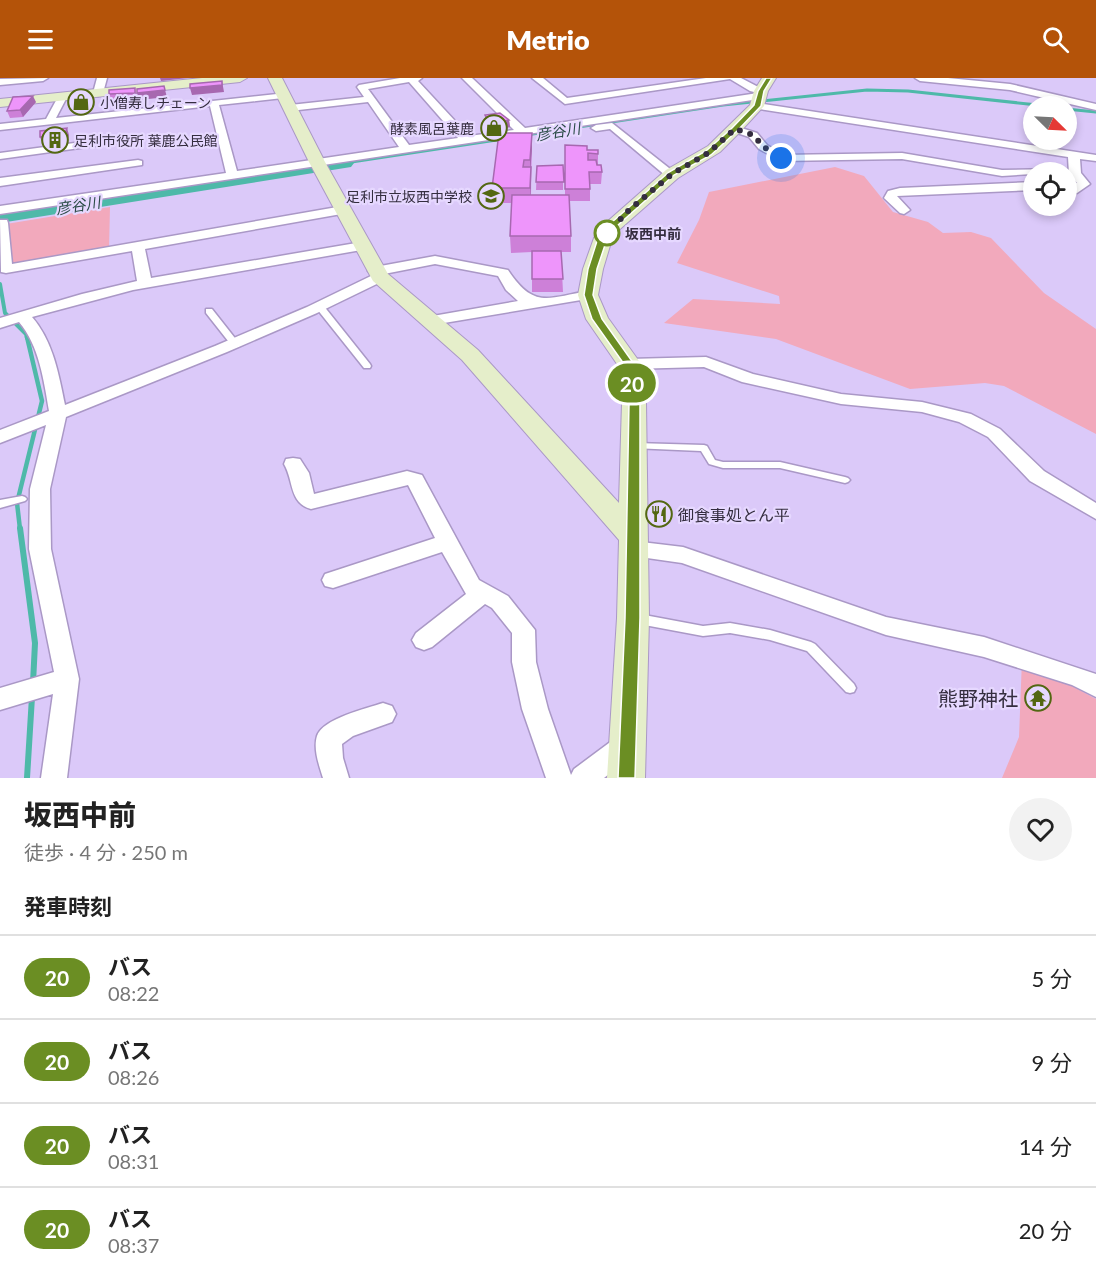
<!DOCTYPE html>
<html lang="ja">
<meta charset="utf-8">
<style>
:root{--surface:#fff;--page:#f2f2f2;--text:#222;--muted:#767676;--line:#e0e0e0;--accent:#b45309}
body{margin:0;font-family:Lato,"Noto Sans JP",sans-serif;background:var(--page);color:var(--text);height:100vh;display:flex;flex-direction:column;font-size:22px;white-space:nowrap}
*{box-sizing:border-box;margin:0}
p{font-size:20px;color:var(--muted)}
.icon{flex:none;width:33px;height:33px;fill:none;stroke:currentColor;stroke-width:2;stroke-linecap:round;stroke-linejoin:round}
.map{position:relative;height:700px;overflow:hidden}
.drawer{display:flex;flex-direction:column;background:var(--surface);flex:1}
.drawer>*{flex:none}
.badge{padding:0 12px;border-radius:20px;font-size:21px;line-height:39px}
.needle{width:39px;rotate:114deg}
.fabs{position:absolute;left:1023px;top:18px;display:grid;gap:12px}
.fabs a{display:grid;place-items:center;width:54px;height:54px;border-radius:50%;background:var(--surface);box-shadow:0 3px 9px #0003;font-size:30px}
.you{position:absolute;width:30px;height:30px;margin:-15px;border:4px solid #fff;border-radius:50%;background:#1a73e8;box-shadow:0 0 0 9px #1a73e833}
.map>.badge{position:absolute;translate:-50% -50%;box-shadow:0 0 0 3px #fff}
h2{padding:0 24px;font-size:22px;line-height:54px}
.round{display:grid;place-items:center;flex:none;width:63px;height:63px;border-radius:32px;background:var(--page)}
.head{display:flex;align-items:center;justify-content:space-between;height:102px;padding:0 24px}
h1{font-size:28px;font-weight:800;line-height:45px}
ul{padding:0;list-style:none}
li{display:flex;align-items:center;gap:18px;height:84px;padding:0 24px;border-top:2px solid var(--line)}
li div{flex:1}
li b{display:block;font-size:22px}
li em{font-style:normal}
li .badge{min-width:66px;font-weight:700;text-align:center}
header{display:flex;justify-content:space-between;align-items:center;height:78px;padding:0 24px;background:var(--accent);color:#fff;font-size:27px;font-weight:800}
.map>svg:first-child{display:block}
</style>
<header><svg class="icon" aria-label="menu" viewBox="0 0 24 24"><path d="M4 6h16M4 12h16M4 18h16"/></svg>Metrio<svg class="icon" aria-label="search" viewBox="0 0 24 24"><circle cx="10" cy="10" r="6"/><path d="M15 15l6 6"/></svg></header>
<div class="map">
<svg width="1096" height="700" viewBox="0 0 1096 700">
<rect width="100%" height="100%" fill="#dbc9f9"/>
<!-- green -->
<path fill="#f2a9bc" d="M835,89l29,9 29,36 35,10 15,11 28,-1 20,6 53,55 52,36v105l-92,-48 -19,-3 -75,6 -134,-50 -112,-16 29,-24 87,5 -1,-8 -102,-33 22,-43 10,-28z
M110,129l-1,42 -100,18 -3,-43z
M1022,581l74,40v79h-94l17,-41z"/>
<g fill="none" stroke-linecap="round" stroke-linejoin="round">
<!-- stream-far3 -->
<path stroke="#4eb9a9" stroke-width="3" d="M1066,31l30,3
M526,57l197,-30 144,-15 41,1 139,15
M345,85l158,-24"/>
<!-- stream-far2 -->
<path stroke="#4eb9a9" stroke-width="4" d="M0,206l5,29 21,21 1,4"/>
<!-- stream-far1 -->
<path stroke="#4eb9a9" stroke-width="4.5" d="M20,451l-3,-26 25,-102 -15,-64"/>
<!-- stream -->
<path stroke="#4eb9a9" stroke-width="6" d="M20,450l15,115 -2,40
M27,700l5,-81"/>
<!-- river -->
<path fill="#4eb9a9" fill-rule="evenodd" d="M345,80l6,1 3,4 -3,4 -351,56v-12z"/>
<!-- lane casing -->
<g stroke="#aa98c6" stroke-width="3">
<path id="lane" d="M317,227h6l47,59 1,2 -1,2h-6l-47,-59z
M206,231h6l26,33 1,2 -1,2h-6l-26,-33z
M635,365l69,2 3,1 8,14 8,2h57l65,15 3,1 2,2 -2,2 -3,1 -65,-15h-57l-14,-4 -8,-13 -69,-3 -2,-2z
M22,418l3,1 2,2 -2,2 -25,7v-8z
M639,536l64,12 27,-3 40,7 41,12 4,2 39,40 2,4 -2,4 -4,1 -4,-1 -39,-41 -37,-11 -40,-7 -27,3 -64,-12 -4,-2 -2,-3 2,-3z"/>
</g>
<!-- street casing -->
<g stroke="#aa98c6" stroke-width="3">
<path id="street" d="M48,0l-5,3 -43,4v-6z
M97,0h10l-4,15 -5,3 -5,-3z
M400,0h22l-4,3 51,55 45,-6 -52,-52h10l53,50 233,-35 -8,-2 -20,-12 -165,25 -33,-26h11l24,20 139,-20h35l25,13 -4,3v4l-3,1 -759,115v-8l226,-33 -16,-67 -210,24v-6l46,-5 13,-24 8,2 -11,21 230,-25 2,2 -5,3 -64,7 18,66 162,-24 -31,-45 -78,9 -5,-3 5,-3 74,-8 -7,-10 2,-2zM409,4l49,56 -49,7 -41,-56z
M915,0h33l62,6 86,20v6l-86,-20 -90,-9z
M757,25l339,52v6l-16,-2 1,14 9,11 -13,9 -11,-2v-8h11l-8,-9 -1,-17 -315,-49 -1,-2z
M612,45l62,49v4h-8l-56,-47 -14,2 -5,-3 5,-3z
M735,48l22,7 10,12 16,10 119,-2 100,17 56,-1 6,3 -62,4 -100,-17 -121,2 -22,-12 -10,-12 -18,-6v-4z
M134,57l5,3 -1,2 -138,19v-6z
M138,82l4,1v4l-142,21v-8z
M1034,104v8l-137,6 13,14 -6,4 -4,-1 -16,-15 4,-7 12,-3z
M343,128l6,4 -2,3 -202,36 6,29 211,-36 5,1 2,3 -2,3 -234,41 -101,27c21,24 27,58 33,88l150,-59 92,-39 66,-32 -5,-4 7,-4 60,-11 73,14c26,39 39,28 80,21l7,4 -2,3 -161,27 -8,-5 3,-3 91,-16 -12,-11 -8,-14 -63,-12 -51,10 3,3 -2,3 -68,33 -90,39 -161,65 -16,72 1,60 28,130 -12,99h-26l12,-84 -53,16v-22l54,-16 -25,-123 1,-60 16,-64 -46,18v-13l49,-19c-5,-30 -10,-66 -30,-89l-19,6v-10l82,-24 55,-13 -5,-30 -126,22 -5,-1 -1,-52h7l1,3 4,41z
M706,279l47,17 88,20 81,8 49,12 29,15 44,42 52,32v16l-66,-38 -42,-44 -29,-15 -37,-10 -81,-8 -99,-22 -38,-15 -75,2 -8,-5 8,-5z
M293,380l7,1 9,14 5,21 93,-23 15,4 57,105 29,16 27,34 1,32 12,47 23,66 3,-6 43,-32 9,-4 9,4 4,8 -4,8 -31,25h-58l-24,-69 -10,-47v-29l-20,-25 -7,-4 -53,43 -8,3 -8,-3 -4,-7 4,-7 50,-39 -24,-42 -109,36 -8,-2 -3,-6 3,-6 110,-36 -27,-53 -97,24c-22,-6 -17,-28 -27,-45l2,-5z
M633,463l50,6 203,70 98,20 112,37v23l-24,-12 -88,-28 -98,-22 -204,-72 -56,-8 -4,-6 4,-6z
M383,625l9,3 4,8 -4,8 -39,14 -11,8 1,14 6,20h-26c-4,-13 -10,-29 -6,-42 5,-17 50,-28 66,-33z"/>
</g>
<!-- secondary casing -->
<g stroke="#aa98c6" stroke-width="2">
<path id="secondary" d="M202,0h45l-7,4 -240,25v-8z
M268,0h14l43,84 63,112 90,76 141,153 3,-100 -5,-39 -31,-45 -8,-24 5,-26 11,-31 14,-17 58,-51 42,-24 42,-41 4,-14 8,-13h14l-8,13 -4,15 -24,26 -20,20 -42,26 -58,51 -8,10 -9,30 -5,26 10,23 33,46 5,39 3,215 -4,160h-38l10,-160 2,-78 -157,-180 -89,-79 -64,-119z"/>
</g>
<!-- lane -->
<use href="#lane" fill="#fff" fill-rule="evenodd"/>
<!-- street -->
<use href="#street" fill="#fff" fill-rule="evenodd"/>
<!-- secondary -->
<use href="#secondary" fill="#e5eeca" fill-rule="evenodd"/>
</g>
<!-- wall -->
<path fill="#cd80d8" d="M135,10l2,12 -25,1 -3,-7z
M36,24l-13,15 -13,1 -3,-7z
M485,37l24,5 1,7 -19,4 -6,-9z
M532,55l-1,62h34v-50l33,9v11l4,7 -1,12h-11v17h-21l2,35v16h-10l2,40h-31v-40l-21,1 -1,-17 2,-33h-19l-1,-15z
M563,87v25h-27l1,-24z"/>
<!-- shaded-wall -->
<path fill="#a768b0" d="M160,0h28l-27,3z
M222,3l2,11 -32,3 -2,-7z
M165,12l2,7 -28,3 -2,-7z
M33,18l3,6 -13,15 -3,-7z
M87,19l1,4 -1,5 -15,1 -1,-3z
M509,42l1,7 -19,4 -1,-7z
M67,50l2,7 -1,6 -25,3 -3,-7z
M532,55v15l-2,27v-15z
M531,89v15l-1,21v-15z"/>
<!-- building -->
<path fill="#ee95fb" stroke="#a768b0" stroke-width="1.5" d="M222,3v4l-32,3v-4z
M164,8l1,4 -28,3v-4z
M135,10v5l-26,1v-4z
M33,18l-13,14 -13,1 6,-14z
M87,19l-1,5 -15,2 2,-5z
M500,35l9,7 -19,4 -5,-9z
M67,50l-2,6 -25,3v-6z
M499,55h33l-2,27h-6l-1,7h8l-1,21h-38z
M565,67l22,1v4h11v4l-10,-1v7h8l1,5h4l1,7h-13l1,17h-25z
M563,87l1,17h-28l1,-16z
M512,117h57l2,41h-61z
M532,173h29l2,28h-31z"/>
<!-- line -->
<path fill="#6b8e23" stroke="#fff" stroke-width="1.5" d="M766,0h6l-8,13 -3,15 -24,25 -26,24 -37,20 -57,51 -10,13 -10,30 -4,26 9,24 32,45 6,39v215l-5,160h-17l7,-160 4,-215 -5,-39 -32,-45 -8,-24 4,-26 10,-31 13,-15 58,-51 37,-21 26,-23 22,-23 4,-14z"/>
<g fill="none" stroke-linecap="round" stroke-linejoin="round">
<!-- walk -->
<path stroke="#342d3f" stroke-width="6" stroke-dasharray="0 10.8" d="M607,155l-4,5 26,-28 43,-36 36,-21 27,-24 18,6 11,12 17,11"/>
</g>
<!-- icons -->
<defs>
<g id="shop-ring" transform="scale(1.35)"><circle r="9.5" fill="#e6d8ff" stroke="#536712" stroke-width="1.5"/><path d="M-5-2.5h2.3a2.7 3.5 0 0 1 5.4 0H5L5.5 6h-11ZM-1.5-2.5h3a1.5 2.3 0 0 0-3 0Z" fill="#536712"/></g>
<g id="building-ring" transform="scale(1.35)"><circle r="9.5" fill="#e6d8ff" stroke="#536712" stroke-width="1.5"/><path d="M-4-6H4V6H1V3H-1V6H-4ZM-2.5-4.3h1.7v1.8h-1.7ZM.8-4.3h1.7v1.8H.8ZM-2.5-1h1.7V.8h-1.7ZM.8-1h1.7V.8H.8Z" fill="#536712"/></g>
<g id="school-ring" transform="scale(1.35)"><circle r="9.5" fill="#e6d8ff" stroke="#536712" stroke-width="1.5"/><path d="M0-5L7-2L0 1L-7-2ZM-4 1L0 2.5L4 1V4Q0 6-4 4Z" fill="#536712"/></g>
<g id="restaurant-ring" transform="scale(1.35)"><circle r="9.5" fill="#e6d8ff" stroke="#536712" stroke-width="1.5"/><path d="M-5-6h1v4h1v-4h1v4h1v-4h1v5L-1.5 .5V6h-2V.5L-5-1ZM5-6V6H3V1.5H1.5Q1.5-4 5-6Z" fill="#536712"/></g>
<g id="temple-ring" transform="scale(1.35)"><circle r="9.5" fill="#e6d8ff" stroke="#536712" stroke-width="1.5"/><path d="M0-6L5-2H3V0L6.5 2.5H4V6H1.5V3h-3V6H-4V2.5H-6.5L-3 0V-2H-5Z" fill="#536712"/></g>
</defs>
<g fill-rule="evenodd">
<use href="#shop-ring" x="81" y="24"/>
<use href="#shop-ring" x="494" y="50"/>
<use href="#building-ring" x="55" y="62"/>
<use href="#school-ring" x="491" y="118"/>
<use href="#restaurant-ring" x="659" y="436"/>
<use href="#temple-ring" x="1038" y="620"/>
</g>
<!-- markers -->
<circle fill="#fff" stroke="#6b8e23" stroke-width="3" cx="607" cy="155" r="12"/>
<g text-anchor="middle" dominant-baseline="central" stroke-width="4.5" stroke-linejoin="round" paint-order="stroke">
<!-- far-poi labels -->
<g font-size="14" fill="#342d3f" stroke="#e6d8ff" text-anchor="start">
<text x="100" y="24">小僧寿しチェーン</text>
<text x="474" y="50" text-anchor="end">酵素風呂葉鹿</text>
<text x="74" y="62">足利市役所 葉鹿公民館</text>
<text x="472" y="118" text-anchor="end">足利市立坂西中学校</text>
</g>
<!-- far-stop labels -->
<g font-size="14" font-weight="bold" fill="#342d3f" stroke="#e6d8ff" text-anchor="start">
<text x="625" y="155">坂西中前</text>
</g>
<!-- far-water labels -->
<g font-size="15" font-style="italic" fill="#2a4b46" stroke="#e6d8ff">
<text transform="translate(558 53) rotate(-9)">彦谷川</text>
<text transform="translate(78 127) rotate(-9)">彦谷川</text>
</g>
<!-- poi labels -->
<g font-size="16" fill="#342d3f" stroke="#e6d8ff" text-anchor="start">
<text x="678" y="436">御食事処とん平</text>
</g>
<!-- near-poi labels -->
<g font-size="20" fill="#342d3f" stroke="#e6d8ff" text-anchor="end">
<text x="1018" y="620">熊野神社</text>
</g>
</g>
</svg>
<div class="fabs">
<a><svg class="needle" viewBox="-14 -14 28 28"><path d="M0-13l5 13h-10z" fill="#e53935"/><path d="M0 13l5-13h-10z" fill="#767676"/></svg></a>
<a><svg class="icon" aria-label="locate" viewBox="0 0 24 24"><circle cx="12" cy="12" r="6"/><path d="M12 2v4M12 18v4M2 12h4M18 12h4"/></svg></a>
</div>
<div class="you" style="left:781px;top:80px"></div>
<b class="badge" style="left:632px;top:305px;background:#6b8e23;color:#fff">20</b>
</div>
<section class="drawer">
<div class="head"><div><h1>坂西中前</h1><p>徒歩 · 4 分 · 250 m</p></div><a class="round"><svg class="icon" aria-label="heart" viewBox="0 0 24 24"><path d="M12 20l-8-8c-3-5 5-10 8-4 3-6 11-1 8 4z"/></svg></a></div>
<h2>発車時刻</h2>
<ul>
<li><span class="badge" style="background:#6b8e23;color:#fff">20</span><div><b>バス</b><p>08:22</p></div><em>5 分</em></li>
<li><span class="badge" style="background:#6b8e23;color:#fff">20</span><div><b>バス</b><p>08:26</p></div><em>9 分</em></li>
<li><span class="badge" style="background:#6b8e23;color:#fff">20</span><div><b>バス</b><p>08:31</p></div><em>14 分</em></li>
<li><span class="badge" style="background:#6b8e23;color:#fff">20</span><div><b>バス</b><p>08:37</p></div><em>20 分</em></li>
</ul>
</section>
